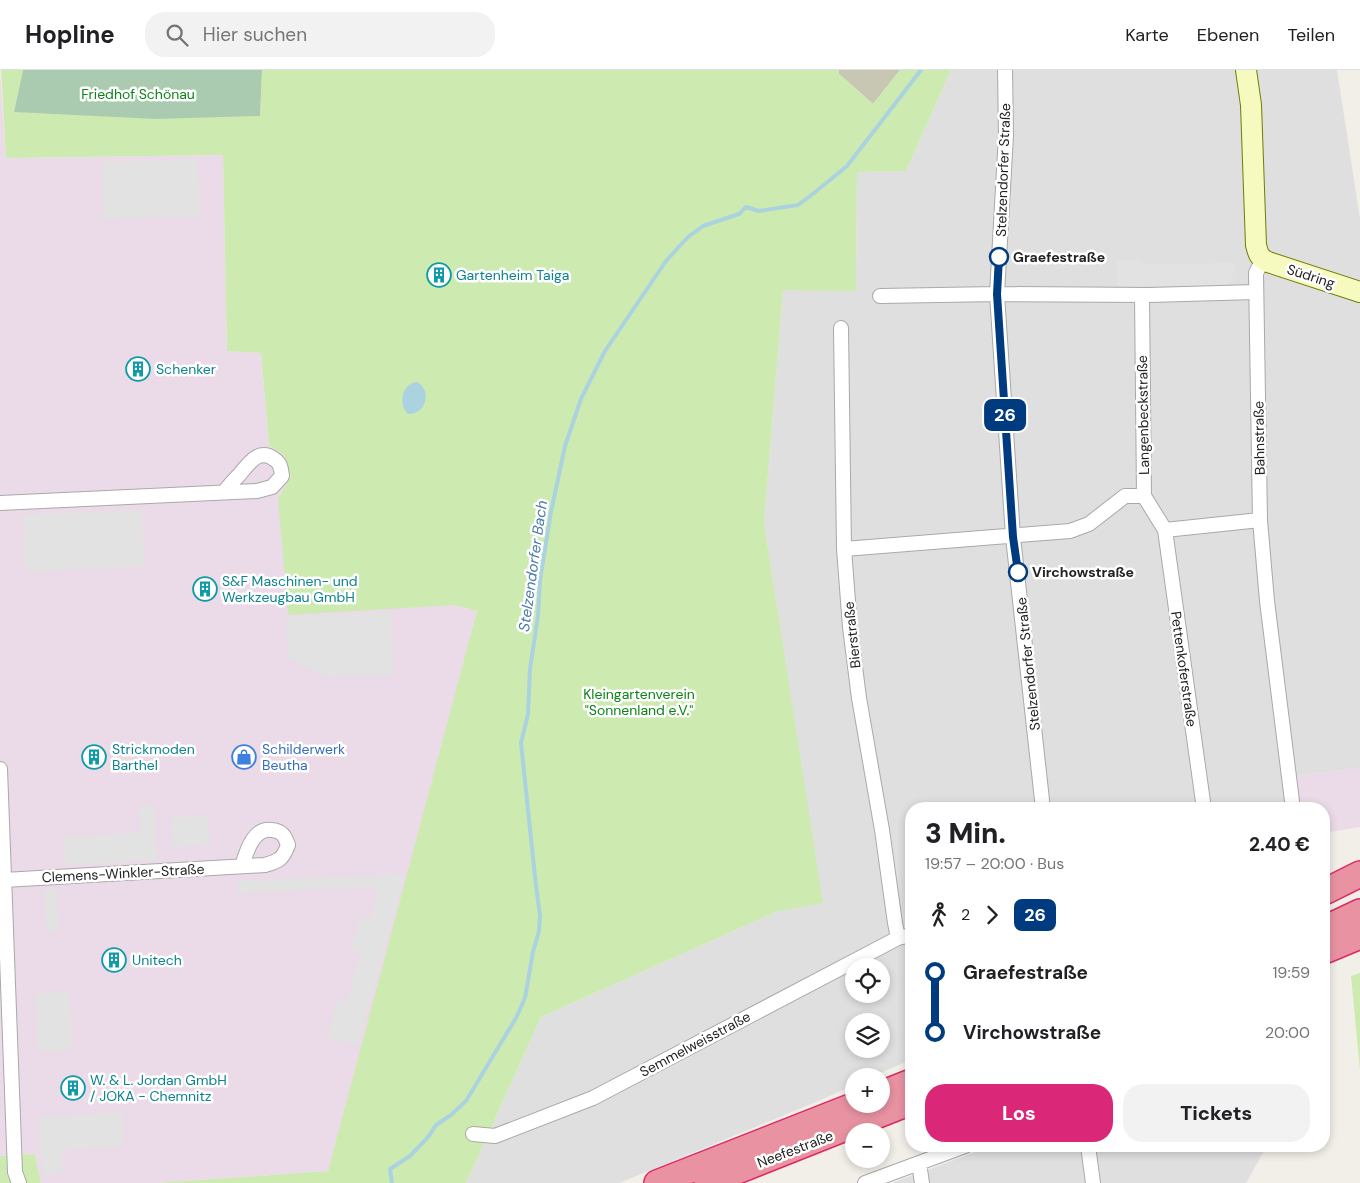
<!DOCTYPE html>
<html lang="de">
<meta charset="utf-8">
<style>
:root{--surface:#fff;--page:#f2f2f2;--text:#202124;--muted:#757577;--line:#e0e0e0;--accent:#db2777}
body{margin:0;font-family:"DM Sans",sans-serif;background:var(--page);color:var(--text);height:100vh;display:flex;flex-direction:column;font-size:19px;white-space:nowrap}
*{box-sizing:border-box;margin:0}
p{font-size:16px;color:var(--muted)}
.icon{flex:none;width:28px;height:28px;fill:none;stroke:currentColor;stroke-width:2;stroke-linecap:round;stroke-linejoin:round}
.map{position:relative;flex:1;overflow:hidden}
.details{position:absolute;left:905px;top:732px;width:425px;height:350px;display:flex;flex-direction:column;background:var(--surface);border-radius:20px;box-shadow:0 2px 8px #0003}
.details>*{flex:none}
.badge{padding:0 10px;border-radius:8px;font-size:18px;line-height:32px}
.buttons{position:absolute;left:845px;top:888px;display:grid;gap:10px}
.buttons a{display:grid;place-items:center;width:45px;height:45px;border-radius:50%;background:var(--surface);box-shadow:0 2px 8px #0003;font-size:25px}
.map>.badge{position:absolute;translate:-50% -50%;box-shadow:0 0 0 2px #fff}
.legs{display:flex;align-items:center;gap:8px;height:55px;padding:0 20px;font-size:16px}
.legs p{margin-inline-start:auto}
.overview{display:flex;align-items:center;justify-content:space-between;height:85px;padding:0 20px}
h1{font-size:28px;font-weight:800;line-height:38px}
.action{display:flex;gap:10px;margin-top:auto;padding:10px 20px}
.action a{flex:1;height:58px;border-radius:20px;background:var(--accent);color:#fff;font-size:20px;font-weight:800;line-height:58px;text-align:center}
.action a+a{background:var(--page);color:var(--text)}
ul{padding:0 20px;list-style:none}
li{display:flex;align-items:center;gap:18px;height:60px;font-size:19px}
li i{display:grid;place-items:center;width:8px;height:100%;margin:0 6px;background:currentColor}
li i::after{content:'';width:12px;height:12px;margin:-6px;border:4px solid;border-radius:50%;background:var(--surface)}
li p{margin-inline-start:auto}
li:first-child i{background:linear-gradient(#0000 50%,currentColor 0)}
li:last-child i{background:linear-gradient(currentColor 50%,#0000 0)}
header{display:flex;align-items:center;gap:30px;box-sizing:border-box;height:70px;padding:0 25px;background:var(--surface);border-bottom:1px solid var(--line)}
header strong{font-size:24px}
nav{display:flex;gap:28px;margin-inline-start:auto;font-size:18px}
.search{width:350px;height:45px;background:var(--page);display:flex;align-items:center;gap:12px;box-sizing:border-box;padding:0 18px;border-radius:20px;color:var(--muted);font-size:19px}
.map>svg:first-child{display:block}
</style>
<header>
<strong>Hopline</strong>
<div class="search"><svg class="icon" aria-label="search" viewBox="0 0 24 24"><circle cx="10" cy="10" r="6"/><path d="M15 15l6 6"/></svg>Hier suchen</div>
<nav><a>Karte</a><a>Ebenen</a><a>Teilen</a></nav>
</header>
<div class="map">
<svg width="1360" height="1113" viewBox="0 0 1360 1113">
<rect width="100%" height="100%" fill="#f2efe9"/>
<!-- residential -->
<path fill="#e0dfdf" fill-rule="evenodd" d="M951,0h386l23,149v549l-71,9 4,32h-382v251l-38,16h-19v9l-38,17 -197,81h-153l75,-166 235,-105 46,-9 -58,-380 19,-233h73l1,-118 49,-1zM854,896h27v28h-27zM854,951h27v28h-27z
M992,1076h275l-21,37h-354z"/>
<!-- industrial -->
<path fill="#ebdbe8" d="M0,0l6,88 217,-3 4,196 34,2 8,93 15,9 7,22 -13,21 176,107 23,6 -64,256 -85,304 -172,12h-115l-6,-29 -35,2z
M1360,698v59l-36,6v-24h-31l-4,-32z"/>
<!-- construction -->
<path fill="#c7c7b4" d="M839,0h61l-27,34 -34,-30z"/>
<!-- grass -->
<path fill="#cdebb0" d="M1,0h22l-9,42 246,4 2,-46h577v4l34,30 27,-34h51l-45,101 -49,1 -1,119 -73,-1 -19,233 59,380 -47,9 -235,105 -75,166h-310l172,-12 149,-560 -23,-6 -166,10 -10,-117 13,-21 -7,-22 -15,-9 -8,-93 -34,-2 -4,-196 -217,3z
M1360,903v97l-9,-94z
M35,1084l6,29h-41v-27z"/>
<!-- cemetery -->
<path fill="#aacbaf" d="M23,0h239l-2,46 -104,3 -142,-7z"/>
<!-- parking -->
<path fill="#e2e2e2" d="M197,89l3,58 -97,2 -1,-57z
M1117,190h22l5,4 91,-1 -1,10 -7,13h-110z
M142,440l2,56 -118,6 -3,-57z
M391,542l3,63 -68,2 -38,-19 -2,-41z
M155,735l2,55 -91,5 -3,-28 78,-4 -2,-27z
M208,745l2,30 -38,1 -1,-28z
M382,802l22,5 -46,168 -30,-7 9,-37 10,2 14,-51 -10,-3 9,-32 10,2 9,-32 -140,6 -1,-13 142,-4z
M57,819l2,42 -12,1 -3,-42z
M69,922l3,58 -34,2 -3,-58z
M123,1043l1,33 -62,4 1,23 -20,2 -4,-58z"/>
<!-- water -->
<path fill="#aad3df" d="M417,312c15,8 10,32 -9,32 -10,-9 -7,-30 9,-32z"/>
<g fill="none" stroke-linecap="round" stroke-linejoin="round">
<!-- stream -->
<path stroke="#aad3df" stroke-width="4" d="M392,1113l-2,-14 20,-13 19,-20 7,-11 15,-10 15,-14 50,-83 9,-20 8,-46 6,-21 1,-16 -4,-29 -15,-143 7,-29 2,-45 8,-53 2,-36 11,-68 14,-66 16,-47 24,-48 61,-90 22,-24 15,-11 36,-12 7,-7 13,4 39,-6 16,-12 33,-27 74,-96"/>
<!-- street casing -->
<g stroke="#a9a9a9" stroke-width="16">
<path id="street" d="M1005,0l1,65 -9,159 16,243 30,272
M1263,189l-7,14 4,247 7,81 26,208
M1142,225l2,201 21,34 39,279
M880,226l117,-2 152,1 107,-3
M841,258l3,221 6,78 9,71 23,132 13,93 3,15
M0,433l257,-12 15,-4 10,-11c-1,-7 -1,-13 -8,-17 -15,-11 -25,4 -34,15 -6,6 -11,12 -16,18
M1165,460l95,-10
M844,479l226,-18 19,-7 36,-28h19
M0,699l15,403 4,11
M4,810l261,-15c14,-4 18,-6 23,-20 -3,-9 -6,-14 -16,-15 -19,-3 -26,23 -30,36
M473,1064l22,2 98,-38 305,-160 13,-3
M1088,1076l5,37
M919,1093l3,20
M865,1113l100,-37"/>
</g>
<!-- secondary casing -->
<g stroke="#707d05" stroke-width="22">
<path id="secondary" d="M1246,0l5,35 5,140c2,8 3,13 12,17l92,30"/>
</g>
<!-- highway casing -->
<g stroke="#dc2a67" stroke-width="28">
<path id="highway" d="M1324,822l36,-18
M1324,859l36,-17
M1324,881l36,-15
M881,1024l30,-12
M657,1113l201,-79
M707,1113l204,-81"/>
</g>
<!-- street -->
<use href="#street" stroke="#fff" stroke-width="14"/>
<!-- secondary -->
<use href="#secondary" stroke="#f7fabf" stroke-width="20"/>
<!-- highway -->
<use href="#highway" stroke="#e892a2" stroke-width="25"/>
</g>
<g fill="none" stroke-linecap="round" stroke-linejoin="round">
<!-- line-1 casing -->
<g stroke="#fff" stroke-width="11">
<path id="line-1" d="M999,187l-2,37 16,243 5,35"/>
</g>
<!-- line-1 -->
<use href="#line-1" stroke="#003b80" stroke-width="8"/>
</g>
<!-- icons -->
<defs>
<g id="building-ring" transform="scale(1.25)"><circle r="9.5" fill="#fff" stroke="#0f9aa8" stroke-width="1.5"/><path d="M-4-6H4V6H1V3H-1V6H-4ZM-2.5-4.3h1.7v1.8h-1.7ZM.8-4.3h1.7v1.8H.8ZM-2.5-1h1.7V.8h-1.7ZM.8-1h1.7V.8H.8Z" fill="#0f9aa8"/></g>
<g id="shop-ring" transform="scale(1.25)"><circle r="9.5" fill="#fff" stroke="#3f7fe0" stroke-width="1.5"/><path d="M-5-2.5h2.3a2.7 3.5 0 0 1 5.4 0H5L5.5 6h-11ZM-1.5-2.5h3a1.5 2.3 0 0 0-3 0Z" fill="#3f7fe0"/></g>
</defs>
<g fill-rule="evenodd">
<use href="#building-ring" x="439" y="205"/>
<use href="#building-ring" x="138" y="299"/>
<use href="#building-ring" x="205" y="519"/>
<use href="#building-ring" x="94" y="687"/>
<use href="#shop-ring" x="244" y="687"/>
<use href="#building-ring" x="114" y="890"/>
<use href="#building-ring" x="73" y="1018"/>
</g>
<!-- markers -->
<g fill="#fff" stroke="#003b80" stroke-width="2.5">
<circle cx="999" cy="187" r="9"/>
<circle cx="1018" cy="502" r="9"/>
</g>
<g text-anchor="middle" dominant-baseline="central" stroke-width="5" stroke-linejoin="round" paint-order="stroke">
<!-- park labels -->
<g font-size="14" fill="#0c8416" stroke="#fff">
<text x="138" y="24">Friedhof Schönau</text>
<text x="639" y="624">Kleingartenverein<tspan x="639" dy="16">"Sonnenland e.V."</tspan></text>
</g>
<!-- street labels -->
<g font-size="14" fill="#222" stroke="#fff">
<text transform="translate(1003 100) rotate(-88)">Stelzendorfer Straße</text>
<text transform="translate(1311 206) rotate(18)">Südring</text>
<text transform="translate(1143 345) rotate(-91)">Langenbeckstraße</text>
<text transform="translate(1259 368) rotate(-91)">Bahnstraße</text>
<text transform="translate(852 565) rotate(-96)">Bierstraße</text>
<text transform="translate(1028 594) rotate(-96)">Stelzendorfer Straße</text>
<text transform="translate(1184 599) rotate(82)">Pettenkoferstraße</text>
<text transform="translate(123 803) rotate(-3)">Clemens-Winkler-Straße</text>
<text transform="translate(695 974) rotate(-28)">Semmelweisstraße</text>
<text transform="translate(795 1079) rotate(-21)">Neefestraße</text>
</g>
<!-- stop labels -->
<g font-size="14" font-weight="bold" fill="#222" stroke="#fff" text-anchor="start">
<text x="1013" y="187">Graefestraße</text>
<text x="1032" y="502">Virchowstraße</text>
</g>
<!-- culture labels -->
<g font-size="14" fill="#0d838f" stroke="#fff" text-anchor="start">
<text x="456" y="205">Gartenheim Taiga</text>
<text x="156" y="299">Schenker</text>
<text x="222" y="511">S&amp;F Maschinen- und<tspan x="222" dy="16">Werkzeugbau GmbH</tspan></text>
<text x="112" y="679">Strickmoden<tspan x="112" dy="16">Barthel</tspan></text>
<text x="132" y="890">Unitech</text>
<text x="90" y="1010">W. &amp; L. Jordan GmbH<tspan x="90" dy="16">/ JOKA - Chemnitz</tspan></text>
</g>
<!-- shop labels -->
<g font-size="14" fill="#366cbe" stroke="#fff" text-anchor="start">
<text x="262" y="679">Schilderwerk<tspan x="262" dy="16">Beutha</tspan></text>
</g>
<!-- water labels -->
<g font-size="15" font-style="italic" fill="#4a7aab" stroke="#fff">
<text transform="translate(533 496) rotate(-82)">Stelzendorfer Bach</text>
</g>
</g>
</svg>
<div class="buttons">
<a><svg class="icon" aria-label="locate" viewBox="0 0 24 24"><circle cx="12" cy="12" r="6"/><path d="M12 2v4M12 18v4M2 12h4M18 12h4"/></svg></a>
<a><svg class="icon" aria-label="layers" viewBox="0 0 24 24"><path d="M12 4l9 5-9 5-9-5zM3 14l9 5 9-5"/></svg></a>
<a>+</a>
<a>−</a>
</div>
<b class="badge" style="left:1005px;top:345px;background:#003b80;color:#fff">26</b>
<section class="details">
<div class="overview"><div><h1>3 Min.</h1><p>19:57 – 20:00 · Bus</p></div><b>2.40 €</b></div>
<div class="legs"><svg class="icon" aria-label="walk" viewBox="0 0 24 24"><circle cx="13" cy="4" r="2"/><path d="M13 8l-2 6 4 7M11 14l-3 7M7 12l3-4h3l4 4"/></svg>2<svg class="icon" aria-label="forward" viewBox="0 0 24 24"><path d="M9 5l7 7-7 7"/></svg><b class="badge" style="background:#003b80;color:#fff">26</b></div>
<ul>
<li><i style="color:#003b80"></i><b>Graefestraße</b><p>19:59</p></li>
<li><i style="color:#003b80"></i><b>Virchowstraße</b><p>20:00</p></li>
</ul>
<div class="action"><a>Los</a><a>Tickets</a></div>
</section>
</div>
